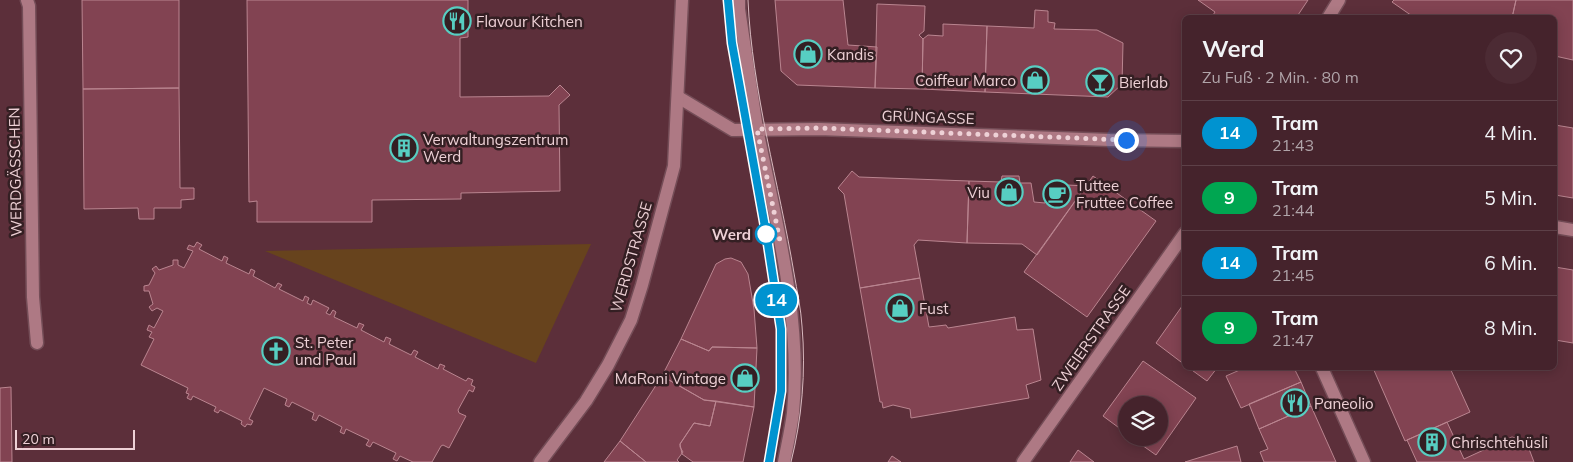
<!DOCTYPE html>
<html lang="de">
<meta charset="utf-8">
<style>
:root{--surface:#45232c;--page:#4c2b34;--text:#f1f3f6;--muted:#b0a4a9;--line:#5d4048}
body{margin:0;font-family:Mulish,sans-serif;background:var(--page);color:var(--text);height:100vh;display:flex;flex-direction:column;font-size:19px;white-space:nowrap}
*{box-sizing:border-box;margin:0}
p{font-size:16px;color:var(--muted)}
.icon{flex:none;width:28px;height:28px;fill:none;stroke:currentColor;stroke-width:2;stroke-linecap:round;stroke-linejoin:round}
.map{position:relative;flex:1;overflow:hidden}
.sheet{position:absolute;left:1182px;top:15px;width:375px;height:355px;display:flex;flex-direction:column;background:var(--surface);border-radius:8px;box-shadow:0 2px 12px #0003,0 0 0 1px var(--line)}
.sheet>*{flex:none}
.badge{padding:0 10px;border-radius:16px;font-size:18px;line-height:32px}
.tools{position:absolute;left:1118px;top:396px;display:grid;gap:10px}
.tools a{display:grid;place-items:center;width:50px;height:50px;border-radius:50%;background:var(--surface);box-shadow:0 2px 12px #0003,0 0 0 1px var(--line);font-size:25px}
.scale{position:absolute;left:15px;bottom:12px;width:120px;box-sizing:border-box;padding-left:5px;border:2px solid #eed1d6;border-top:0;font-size:14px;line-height:18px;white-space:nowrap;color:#eed1d6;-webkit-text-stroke:4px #341f23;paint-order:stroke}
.you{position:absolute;width:25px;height:25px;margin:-12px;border:4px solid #fff;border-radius:50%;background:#1a73e8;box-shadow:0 0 0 8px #1a73e833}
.map>.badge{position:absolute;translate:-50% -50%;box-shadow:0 0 0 2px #fff}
.round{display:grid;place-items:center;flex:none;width:52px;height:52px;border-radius:26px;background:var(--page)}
.overview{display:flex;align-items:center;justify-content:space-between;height:85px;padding:0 20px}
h1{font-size:24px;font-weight:700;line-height:38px}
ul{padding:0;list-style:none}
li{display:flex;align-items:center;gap:15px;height:65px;padding:0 20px;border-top:1px solid var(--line)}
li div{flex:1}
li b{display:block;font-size:19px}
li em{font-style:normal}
li .badge{min-width:55px;font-weight:700;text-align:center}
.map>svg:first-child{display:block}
</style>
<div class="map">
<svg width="1573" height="462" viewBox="0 0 1573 462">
<rect width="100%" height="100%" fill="#5c2f3a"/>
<!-- green -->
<path fill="#67431d" d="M591,244l-55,119 -271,-112z"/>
<!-- building -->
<path fill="#824352" stroke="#ba8590" d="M82,0h97v88l-96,1z
M247,0h221v37l-8,1v59l89,-1 11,-11 10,10 -11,10 1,86 -99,2v6l-89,1v22h-115v-21l-8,1z
M775,0h68l5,45 29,2 -2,41 -78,-3 -16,-14z
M1198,0h110l-12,18h-85l4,-6z
M1394,0h122l-4,18h-97l-23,-16z
M1516,0h57v60l-18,-4v-38h-43z
M877,4l48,2 -1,25 -5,4 4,4 -1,50 -47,-1z
M1035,10l13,1v11l7,1 -1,6 43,1 26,13 -1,41 -14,13 -123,-5 2,-66 47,2z
M943,24l44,2 -2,66 -63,-3 1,-50 5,-4 15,1z
M179,88l1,100h14v11l-13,1v8h-27v11h-15l-1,-11 -54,1 -1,-120z
M1555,125l18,3v70l-18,-3z
M852,171l7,6 110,4 -2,62 -49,-3 -4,5 6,33 -60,10 -16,-94 -6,-6z
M1002,176h17l1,7h11l3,19 11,1 4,-19 37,2 -49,69 -15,-11 -55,-1 2,-62 32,1z
M1093,176l63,45 -69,96 -63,-45z
M197,242l5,3 -3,4 23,12 2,-5 4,2 -2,5 23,11 2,-5 4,2 -2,5 22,12 3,-5 4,2 -3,4 24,12 2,-5 4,2 -2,5 4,2 2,-5 16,8 -3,5 4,2 3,-5 3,2 -2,5 23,11 2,-5 5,2 -3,5 23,12 2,-5 5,2 -2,5 22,11 3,-5 4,2 -3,5 23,12 2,-5 5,2 -2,3 23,12 2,-3 5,2 -2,5 4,2 -2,5 -4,-2 -11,20 1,3 7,3 -17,32 -6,-3 -2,1 -9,16h-19l-13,-6 -3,5 -4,-2 3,-6 -23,-11 -3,5 -4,-2 3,-5 -23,-11 -2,5 -4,-2 2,-5 -23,-12 -3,6 -4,-2 2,-6 -22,-11 -3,5 -4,-2 2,-6 -23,-11 -15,31 4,2 -2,4 -4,-1 -2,3 -4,-3 1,-3 -22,-11 -2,3 -4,-2 2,-4 -23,-11 -2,4 -4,-2 2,-4 -3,-1 2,-5 -47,-23 13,-26 -5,-2 3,-5 -5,-2 2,-5 5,3 9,-17 -6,-3 -5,3 -3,-4 4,-3 -4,-13h-5v-5l5,-1 6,-12 -3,-4 4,-3 3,4 14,-5v-5h5v5l6,3 9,-17 -6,-2 2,-4 5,2z
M731,258l10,4 7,12 6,35 3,39 -45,-1 -3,4 -28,-12 35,-75 9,-5z
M1555,267l18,3v73l-18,-3z
M920,278l9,49 17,-2 2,3 67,-11 2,13 16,-1 8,51 -15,5 3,13 -118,20 -1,-9 -17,-4 -10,3 -1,-6h-2l-20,-114z
M1185,302v63l-29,-22z
M681,339l28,12 3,-4 45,1 -3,59 -50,-7 -42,-24z
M1143,361l53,37 -40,57 -24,-17h27v-33h-33v28l-23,-17z
M1189,368h28l-10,13z
M1241,368h53l7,14 -60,26 -15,-32 16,-7z
M1373,368h77l20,44 -65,29z
M662,376l42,24 12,1 -6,25 -16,-3 -14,21v3l3,5 -6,8 2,2h-33l-26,-21z
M1301,382l10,24 -52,23 -10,-25z
M11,387l1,75h-12v-74z
M716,401l38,6 -11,55h-50l-11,-8 -2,-10 14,-21 16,3z
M1311,406l25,56h-72l-4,-10 8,-3 -9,-20z
M1447,422l17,37 48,-22 14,4 8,21h-117l-10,-22z
M620,441l26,21h-42z
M1237,446l4,16h-56z
M1078,450l16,12h-24z
M892,456l9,6h-13z"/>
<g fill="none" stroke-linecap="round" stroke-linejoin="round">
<!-- lane casing -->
<g stroke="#744d57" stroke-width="15">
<path id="lane" d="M739,0v9l18,120"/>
</g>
<!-- street casing -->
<g stroke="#744d57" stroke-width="15">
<path id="street" d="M27,0l2,6 4,291 4,46
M678,97l55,33 86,-1 291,11 75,1
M757,129c19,93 45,188 36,284 -2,16 -6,33 -9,49
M1555,227l18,3
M1322,368l42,94"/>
</g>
<!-- secondary casing -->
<g stroke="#744d57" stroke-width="15">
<path id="secondary" d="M1328,18l11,-18
M540,462l46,-61 22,-36 23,-45 11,-35 32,-119 8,-166
M1023,462l162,-229"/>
</g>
<!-- lane -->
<use href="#lane" stroke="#ae7984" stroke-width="12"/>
<!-- street -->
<use href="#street" stroke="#ae7984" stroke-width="12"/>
<!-- secondary -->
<use href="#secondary" stroke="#ae7984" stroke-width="12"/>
<!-- tram -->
<path stroke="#d8b9bf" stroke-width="1" d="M728,0l4,43 35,195 14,91v62l-12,71
M748,0c4,92 31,183 46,273 3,18 7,36 8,53 4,45 0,93 -11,136"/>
</g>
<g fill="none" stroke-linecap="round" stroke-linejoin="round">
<!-- line casing -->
<g stroke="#fff" stroke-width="11">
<path id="line" d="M728,0l4,43 35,195 14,91v62l-12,71"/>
</g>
<!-- line -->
<use href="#line" stroke="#0093d0" stroke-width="8"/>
<!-- walk -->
<path stroke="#eed1d6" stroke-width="5" stroke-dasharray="0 9" d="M766,234l14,7 -23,-112 62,-1 307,12"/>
</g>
<!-- icons -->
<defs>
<g id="restaurant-ring" transform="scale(1.4375)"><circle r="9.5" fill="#341f23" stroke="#57cec2" stroke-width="1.5"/><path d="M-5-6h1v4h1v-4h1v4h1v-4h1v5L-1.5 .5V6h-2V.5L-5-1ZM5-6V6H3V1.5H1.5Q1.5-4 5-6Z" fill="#57cec2"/></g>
<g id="shop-ring" transform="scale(1.4375)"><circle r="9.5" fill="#341f23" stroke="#57cec2" stroke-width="1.5"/><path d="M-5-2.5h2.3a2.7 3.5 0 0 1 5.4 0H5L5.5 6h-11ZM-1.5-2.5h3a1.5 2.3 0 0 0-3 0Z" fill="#57cec2"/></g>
<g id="bar-ring" transform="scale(1.4375)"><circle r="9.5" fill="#341f23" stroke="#57cec2" stroke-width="1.5"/><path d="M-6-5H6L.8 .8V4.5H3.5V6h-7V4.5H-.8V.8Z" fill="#57cec2"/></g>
<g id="building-ring" transform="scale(1.4375)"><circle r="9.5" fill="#341f23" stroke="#57cec2" stroke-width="1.5"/><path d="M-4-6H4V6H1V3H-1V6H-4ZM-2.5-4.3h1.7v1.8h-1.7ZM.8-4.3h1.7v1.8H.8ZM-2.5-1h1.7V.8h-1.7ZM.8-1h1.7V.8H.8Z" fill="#57cec2"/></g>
<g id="cafe-ring" transform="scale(1.4375)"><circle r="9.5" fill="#341f23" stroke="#57cec2" stroke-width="1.5"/><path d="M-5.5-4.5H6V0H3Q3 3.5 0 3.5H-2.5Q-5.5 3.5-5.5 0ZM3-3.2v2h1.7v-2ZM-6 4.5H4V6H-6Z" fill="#57cec2"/></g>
<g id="church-ring" transform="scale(1.4375)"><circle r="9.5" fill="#341f23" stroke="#57cec2" stroke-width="1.5"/><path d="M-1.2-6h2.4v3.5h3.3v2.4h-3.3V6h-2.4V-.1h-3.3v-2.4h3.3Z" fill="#57cec2"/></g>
</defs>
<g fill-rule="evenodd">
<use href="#restaurant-ring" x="457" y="21"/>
<use href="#shop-ring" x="808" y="54"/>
<use href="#shop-ring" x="1035" y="80"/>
<use href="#bar-ring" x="1100" y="82"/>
<use href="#building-ring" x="404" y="148"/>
<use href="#shop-ring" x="1009" y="192"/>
<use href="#cafe-ring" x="1057" y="194"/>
<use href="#shop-ring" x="900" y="308"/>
<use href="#church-ring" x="276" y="351"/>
<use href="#shop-ring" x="745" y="378"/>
<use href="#restaurant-ring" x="1295" y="403"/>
<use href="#building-ring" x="1432" y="442"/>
</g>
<!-- markers -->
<circle fill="#fff" stroke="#0093d0" stroke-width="2.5" cx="766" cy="234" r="10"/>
<g text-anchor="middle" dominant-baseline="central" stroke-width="5" stroke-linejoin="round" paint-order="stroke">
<!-- poi labels -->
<g font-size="15" fill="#eed1d6" stroke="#341f23" text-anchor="start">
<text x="476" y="21">Flavour Kitchen</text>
<text x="827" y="54">Kandis</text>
<text x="1016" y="80" text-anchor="end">Coiffeur Marco</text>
<text x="1119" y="82">Bierlab</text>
<text x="423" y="139">Verwaltungszentrum<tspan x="423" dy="17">Werd</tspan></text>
<text x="1076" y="185">Tuttee<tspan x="1076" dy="17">Fruttee Coffee</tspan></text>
<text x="990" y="192" text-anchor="end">Viu</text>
<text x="919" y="308">Fust</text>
<text x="295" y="342">St. Peter<tspan x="295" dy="17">und Paul</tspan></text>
<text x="726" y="378" text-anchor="end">MaRoni Vintage</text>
<text x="1314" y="403">Paneolio</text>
<text x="1451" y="442">Chrischtehüsli</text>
</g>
<!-- street labels -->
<g font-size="15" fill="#eed1d6" stroke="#341f23">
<text transform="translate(928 117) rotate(2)">GRÜNGASSE</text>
<text transform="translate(15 172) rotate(-91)">WERDGÄSSCHEN</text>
<text transform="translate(631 257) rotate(-74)">WERDSTRASSE</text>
<text transform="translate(1091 338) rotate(-55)">ZWEIERSTRASSE</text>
</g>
<!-- stop labels -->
<g font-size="15" font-weight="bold" fill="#eed1d6" stroke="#341f23" text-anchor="end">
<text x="751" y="234">Werd</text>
</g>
</g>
</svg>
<div class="tools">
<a><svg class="icon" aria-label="layers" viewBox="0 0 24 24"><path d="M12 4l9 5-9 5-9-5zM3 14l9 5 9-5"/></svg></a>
</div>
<div class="scale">20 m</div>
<div class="you" style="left:1126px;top:140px"></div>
<b class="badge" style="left:776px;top:300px;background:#0093d0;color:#fff">14</b>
<section class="sheet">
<div class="overview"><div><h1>Werd</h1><p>Zu Fuß · 2 Min. · 80 m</p></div><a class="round"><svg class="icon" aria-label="heart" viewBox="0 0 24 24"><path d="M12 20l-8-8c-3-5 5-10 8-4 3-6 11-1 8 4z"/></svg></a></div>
<ul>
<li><span class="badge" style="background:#0093d0;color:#fff">14</span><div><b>Tram</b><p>21:43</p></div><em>4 Min.</em></li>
<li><span class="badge" style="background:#00a651;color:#fff">9</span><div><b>Tram</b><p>21:44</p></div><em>5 Min.</em></li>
<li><span class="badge" style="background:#0093d0;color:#fff">14</span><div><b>Tram</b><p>21:45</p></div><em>6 Min.</em></li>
<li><span class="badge" style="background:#00a651;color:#fff">9</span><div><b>Tram</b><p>21:47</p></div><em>8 Min.</em></li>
</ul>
</section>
</div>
